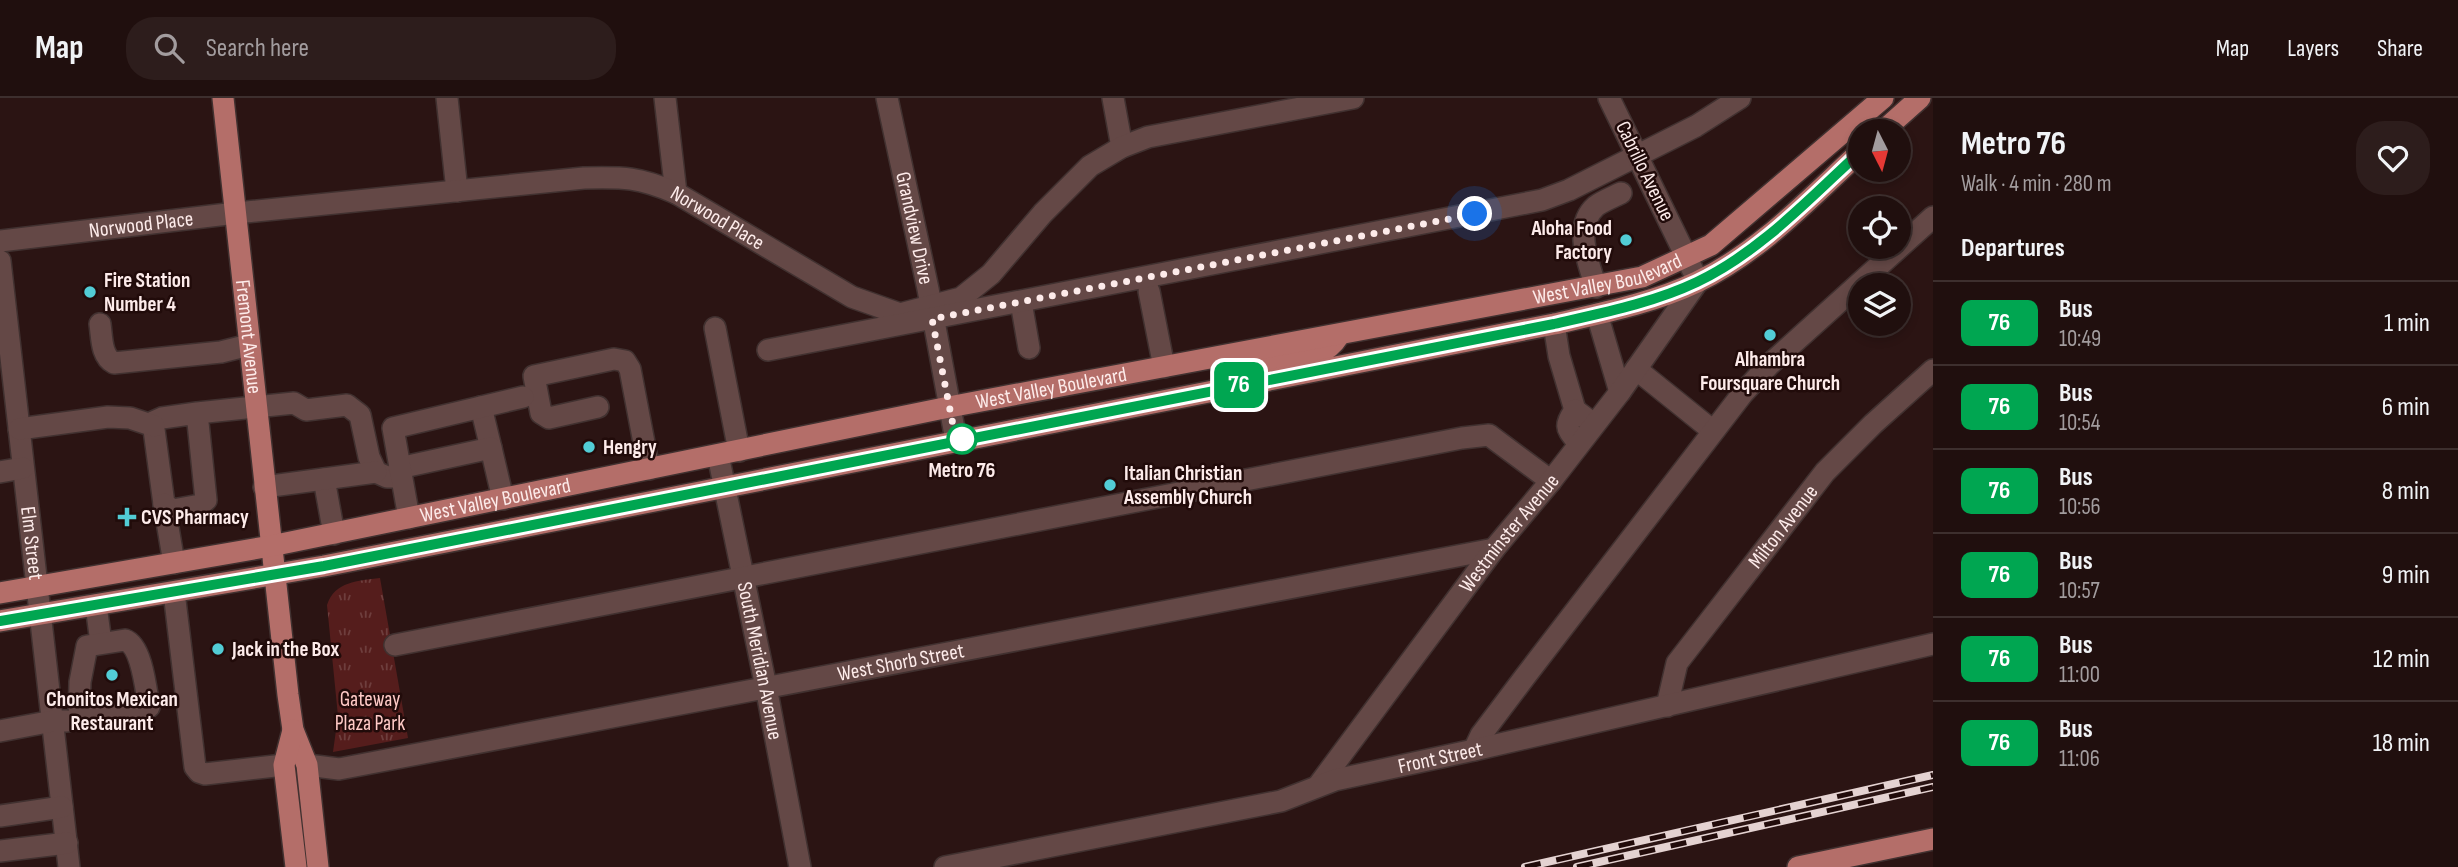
<!DOCTYPE html>
<meta charset="utf-8">
<style>
:root{--surface:#200f0e;--page:#2d1d1c;--text:#f1f3f6;--muted:#a29c9e;--line:#3d2f2e}
body{margin:0;font-family:"Sofia Sans Condensed",sans-serif;background:var(--page);color:var(--text);height:100vh;display:flex;flex-direction:column;font-size:26px;white-space:nowrap}
*{box-sizing:border-box;margin:0}
p{font-size:23px;color:var(--muted)}
.icon{flex:none;width:38px;height:38px;fill:none;stroke:currentColor;stroke-width:2;stroke-linecap:round;stroke-linejoin:round}
.map{position:relative;flex:1;overflow:hidden}
.drawer{display:flex;flex-direction:column;background:var(--surface);width:525px}
.drawer>*{flex:none}
.badge{padding:0 14px;border-radius:10px;font-size:24px;line-height:46px}
.needle{width:46px;rotate:174deg}
.buttons{position:absolute;left:1848px;top:21px;display:grid;gap:14px}
.buttons a{display:grid;place-items:center;width:63px;height:63px;border-radius:50%;background:var(--surface);box-shadow:0 4px 10px #0003,0 0 0 2px var(--line);font-size:35px}
.you{position:absolute;width:35px;height:35px;margin:-18px;border:5px solid #fff;border-radius:50%;background:#1a73e8;box-shadow:0 0 0 10px #1a73e833}
.map>.badge{position:absolute;translate:-50% -50%;box-shadow:0 0 0 4px #fff}
h2{padding:0 28px;font-size:26px;line-height:63px}
.round{display:grid;place-items:center;flex:none;width:74px;height:74px;border-radius:28px;background:var(--page)}
.summary{display:flex;align-items:center;justify-content:space-between;height:119px;padding:0 28px}
h1{font-size:33px;font-weight:700;line-height:52px}
ul{padding:0;list-style:none}
li{display:flex;align-items:center;gap:21px;height:84px;padding:0 28px;border-top:2px solid var(--line)}
li div{flex:1}
li b{display:block;font-size:26px}
li em{font-style:normal}
li .badge{min-width:77px;font-weight:700;text-align:center}
header{display:flex;align-items:center;gap:42px;box-sizing:border-box;height:98px;padding:0 35px;background:var(--surface);border-bottom:2px solid var(--line)}
header strong{font-size:33px}
nav{display:flex;gap:38px;margin-inline-start:auto;font-size:24px}
.search{width:490px;height:63px;background:var(--page);display:flex;align-items:center;gap:18px;box-sizing:border-box;padding:0 24px;border-radius:28px;color:var(--muted);font-size:26px}
main{display:flex;flex:1;min-height:0}
.map>svg:first-child{display:block}
</style>
<header>
<strong>Map</strong>
<div class="search"><svg class="icon" aria-label="search" viewBox="0 0 24 24"><circle cx="10" cy="10" r="6"/><path d="M15 15l6 6"/></svg>Search here</div>
<nav><a>Map</a><a>Layers</a><a>Share</a></nav>
</header>
<main>
<div class="map">
<svg width="1933" height="769" viewBox="0 0 1933 769">
<defs>
<pattern id="park-tufts" width="24" height="20" patternUnits="userSpaceOnUse" patternTransform="scale(1.75)"><rect width="24" height="20" fill="#551d1c"/><path d="M3 7l-1-3M5 7V3M7 7l1-3M15 17l-1-3M17 17v-4M19 17l1-3" fill="none" stroke="#6e3e3d"/></pattern>
</defs>
<rect width="100%" height="100%" fill="#2b1413"/>
<!-- park -->
<path fill="url(#park-tufts)" d="M380,480l28,160 -75,14 5,-36 -11,-111c8,-24 31,-24 53,-27z"/>
<g fill="none" stroke-linecap="round" stroke-linejoin="round">
<!-- minor casing -->
<g stroke="#413130" stroke-width="24">
<g id="minor">
<path d="M447,0l10,93"/>
<path d="M665,0l11,95"/>
<path id="s1" d="M887,0l41,191 28,151"/>
<path d="M1113,0l9,49"/>
<path id="s2" d="M0,143l236,-28 348,-35c40,-1 55,-1 92,15l176,104 48,17 61,-16 30,-24 52,-61 47,-47 32,-19 26,-10 205,-39"/>
<path id="s3" d="M0,163l69,606"/>
<path d="M1596,189c-8,-25 -23,-61 0,-81 7,-5 17,-9 25,-13"/>
<path d="M1149,193l15,76"/>
<path d="M1021,204l8,46"/>
<path d="M1597,216l23,78"/>
<path d="M100,226c2,14 1,32 14,39l107,-11 28,-7"/>
<path d="M1554,226l5,32 16,54"/>
<path d="M715,230l24,123"/>
<path d="M768,252l774,-150 27,-10 127,-64 44,-28"/>
<path d="M1636,271l77,62"/>
<path d="M481,309l10,41"/>
<path d="M598,309l-49,11 -8,-5 -7,-37 80,-17 11,2 5,8 19,100"/>
<path d="M197,315l9,87 -6,5 -27,5 -9,-6 -11,-82 9,-4 35,-5 97,-10 12,7 41,-5 13,10 9,42 7,15 11,5h14"/>
<path d="M19,331l89,-12 22,1 24,8"/>
<path d="M1578,345c-11,-15 -15,-16 -3,-33l12,9"/>
<path id="s4" d="M718,357l48,232 34,180"/>
<path d="M399,370l92,-20 12,51"/>
<path d="M0,374l23,-4"/>
<path d="M324,381l10,55"/>
<path d="M264,389l112,-15"/>
<path d="M164,406l10,59"/>
<path d="M409,420l-16,-90 130,-31"/>
<path d="M174,494l21,175 4,5 6,2 79,-9"/>
<path d="M96,507l5,38"/>
<path d="M125,542c17,6 21,50 24,67l-70,13 1,-38 7,-36z"/>
<path d="M395,547l1067,-207 27,-3 62,46"/>
<path id="s5" d="M1667,608l10,-43 148,-191 48,-48 60,-54"/>
<path d="M0,633l53,-10h14"/>
<path d="M1474,652l7,-15 43,-57 219,-285 26,-28 164,-148"/>
<path id="s6" d="M307,667l32,4 1155,-220"/>
<path id="s7" d="M1318,688l176,-237 57,-68 69,-89 78,-111 -89,-183"/>
<path d="M0,718l62,-9"/>
<path d="M0,753l67,-8"/>
<path id="s8" d="M945,769l336,-66 54,-21 139,-30 459,-106"/>
</g>
</g>
<!-- major casing -->
<g stroke="#413130" stroke-width="24">
<g id="major">
<path id="s9" d="M223,0l65,597 5,35 14,35 11,102"/>
<path d="M1883,33l37,-33"/>
<path d="M1260,283l5,-16c24,-9 57,-2 73,-28"/>
<path id="s10" d="M0,495l271,-47 678,-139 693,-130 69,-32 172,-147"/>
<path d="M0,523l324,-55 1230,-242c48,-11 99,-21 143,-42 63,-30 113,-84 163,-130"/>
<path d="M293,632l-9,35 12,102"/>
<path d="M1798,769l135,-28"/>
</g>
</g>
<!-- minor -->
<use href="#minor" stroke="#644846" stroke-width="21"/>
<!-- major -->
<use href="#major" stroke="#b46e69" stroke-width="21"/>
<!-- rail casing -->
<g stroke="#e4d2d1" stroke-width="8">
<path id="rail" d="M1525,769l408,-92
M1577,769l356,-80"/>
</g>
<!-- rail -->
<use href="#rail" stroke="#210b0a" stroke-width="5" stroke-dasharray="16" stroke-linecap="butt"/>
</g>
<g fill="none" stroke-linecap="round" stroke-linejoin="round">
<!-- line casing -->
<g stroke="#fff" stroke-width="16">
<path id="line" d="M0,523l324,-55 1230,-242c48,-11 99,-21 143,-42 63,-30 113,-84 163,-130"/>
</g>
<!-- line -->
<use href="#line" stroke="#00a651" stroke-width="10"/>
<!-- walk -->
<path stroke="#fdebea" stroke-width="7" stroke-dasharray="0 12.6" d="M962,341l-6,1 -24,-121 543,-105"/>
</g>
<!-- markers -->
<g fill="#52ccd5" stroke="#210b0a" stroke-width="2.5">
<circle cx="1626" cy="142" r="7"/>
<circle cx="90" cy="194" r="7"/>
<circle cx="1770" cy="237" r="7"/>
<circle cx="589" cy="349" r="7"/>
<circle cx="1110" cy="387" r="7"/>
<path d="M123.5 408.5h7v7h7v7h-7v7h-7v-7h-7v-7h7z"/>
<circle cx="218" cy="551" r="7"/>
<circle cx="112" cy="577" r="7"/>
</g>
<circle fill="#fff" stroke="#00a651" stroke-width="3.5" cx="962" cy="341" r="14"/>
<g text-anchor="middle" dominant-baseline="central" stroke-width="5" stroke-linejoin="round" paint-order="stroke">
<!-- street labels -->
<g font-size="21" fill="#fdebea" stroke="#210b0a">
<text transform="translate(1645 73) rotate(64)">Cabrillo Avenue</text>
<text stroke="none"><textPath href="#s2" startOffset="730">Norwood Place</textPath></text>
<text stroke="none"><textPath href="#s2" startOffset="142">Norwood Place</textPath></text>
<text stroke="none"><textPath href="#s1" startOffset="133">Grandview Drive</textPath></text>
<text stroke="none"><textPath href="#s10" startOffset="1638">West Valley Boulevard</textPath></text>
<text stroke="none"><textPath href="#s9" startOffset="240">Fremont Avenue</textPath></text>
<text stroke="none"><textPath href="#s10" startOffset="1071">West Valley Boulevard</textPath></text>
<text stroke="none"><textPath href="#s10" startOffset="504">West Valley Boulevard</textPath></text>
<text stroke="none"><textPath href="#s5" startOffset="217">Milton Avenue</textPath></text>
<text stroke="none"><textPath href="#s7" startOffset="317">Westminster Avenue</textPath></text>
<text stroke="none"><textPath href="#s3" startOffset="284">Elm Street</textPath></text>
<text stroke="none"><textPath href="#s4" startOffset="210">South Meridian Avenue</textPath></text>
<text stroke="none"><textPath href="#s6" startOffset="604">West Shorb Street</textPath></text>
<text stroke="none"><textPath href="#s8" startOffset="508">Front Street</textPath></text>
</g>
<!-- poi labels -->
<g font-size="21" font-weight="bold" fill="#fdebea" stroke="#210b0a" text-anchor="start">
<text x="1612" y="130" text-anchor="end">Aloha Food<tspan x="1612" dy="24">Factory</tspan></text>
<text x="104" y="182">Fire Station<tspan x="104" dy="24">Number 4</tspan></text>
<text x="1770" y="261" text-anchor="middle">Alhambra<tspan x="1770" dy="24">Foursquare Church</tspan></text>
<text x="603" y="349">Hengry</text>
<text x="1124" y="375">Italian Christian<tspan x="1124" dy="24">Assembly Church</tspan></text>
<text x="141" y="419">CVS Pharmacy</text>
<text x="232" y="551">Jack in the Box</text>
<text x="112" y="601" text-anchor="middle">Chonitos Mexican<tspan x="112" dy="24">Restaurant</tspan></text>
</g>
<!-- stop labels -->
<g font-size="21" font-weight="bold" fill="#fdebea" stroke="#210b0a">
<text x="962" y="372">Metro 76</text>
</g>
<!-- park labels -->
<g font-size="21" fill="#ffcac6" stroke="#210b0a">
<text x="370" y="601">Gateway<tspan x="370" dy="24">Plaza Park</tspan></text>
</g>
</g>
</svg>
<div class="buttons">
<a><svg class="needle" viewBox="-14 -14 28 28"><path d="M0-13l5 13h-10z" fill="#e53935"/><path d="M0 13l5-13h-10z" fill="#a29c9e"/></svg></a>
<a><svg class="icon" aria-label="locate" viewBox="0 0 24 24"><circle cx="12" cy="12" r="6"/><path d="M12 2v4M12 18v4M2 12h4M18 12h4"/></svg></a>
<a><svg class="icon" aria-label="layers" viewBox="0 0 24 24"><path d="M12 4l9 5-9 5-9-5zM3 14l9 5 9-5"/></svg></a>
</div>
<div class="you" style="left:1475px;top:116px"></div>
<b class="badge" style="left:1239px;top:287px;background:#00a651;color:#fff">76</b>
</div>
<section class="drawer">
<div class="summary"><div><h1>Metro 76</h1><p>Walk · 4 min · 280 m</p></div><a class="round"><svg class="icon" aria-label="heart" viewBox="0 0 24 24"><path d="M12 20l-8-8c-3-5 5-10 8-4 3-6 11-1 8 4z"/></svg></a></div>
<h2>Departures</h2>
<ul>
<li><span class="badge" style="background:#00a651;color:#fff">76</span><div><b>Bus</b><p>10:49</p></div><em>1 min</em></li>
<li><span class="badge" style="background:#00a651;color:#fff">76</span><div><b>Bus</b><p>10:54</p></div><em>6 min</em></li>
<li><span class="badge" style="background:#00a651;color:#fff">76</span><div><b>Bus</b><p>10:56</p></div><em>8 min</em></li>
<li><span class="badge" style="background:#00a651;color:#fff">76</span><div><b>Bus</b><p>10:57</p></div><em>9 min</em></li>
<li><span class="badge" style="background:#00a651;color:#fff">76</span><div><b>Bus</b><p>11:00</p></div><em>12 min</em></li>
<li><span class="badge" style="background:#00a651;color:#fff">76</span><div><b>Bus</b><p>11:06</p></div><em>18 min</em></li>
</ul>
</section>
</main>
